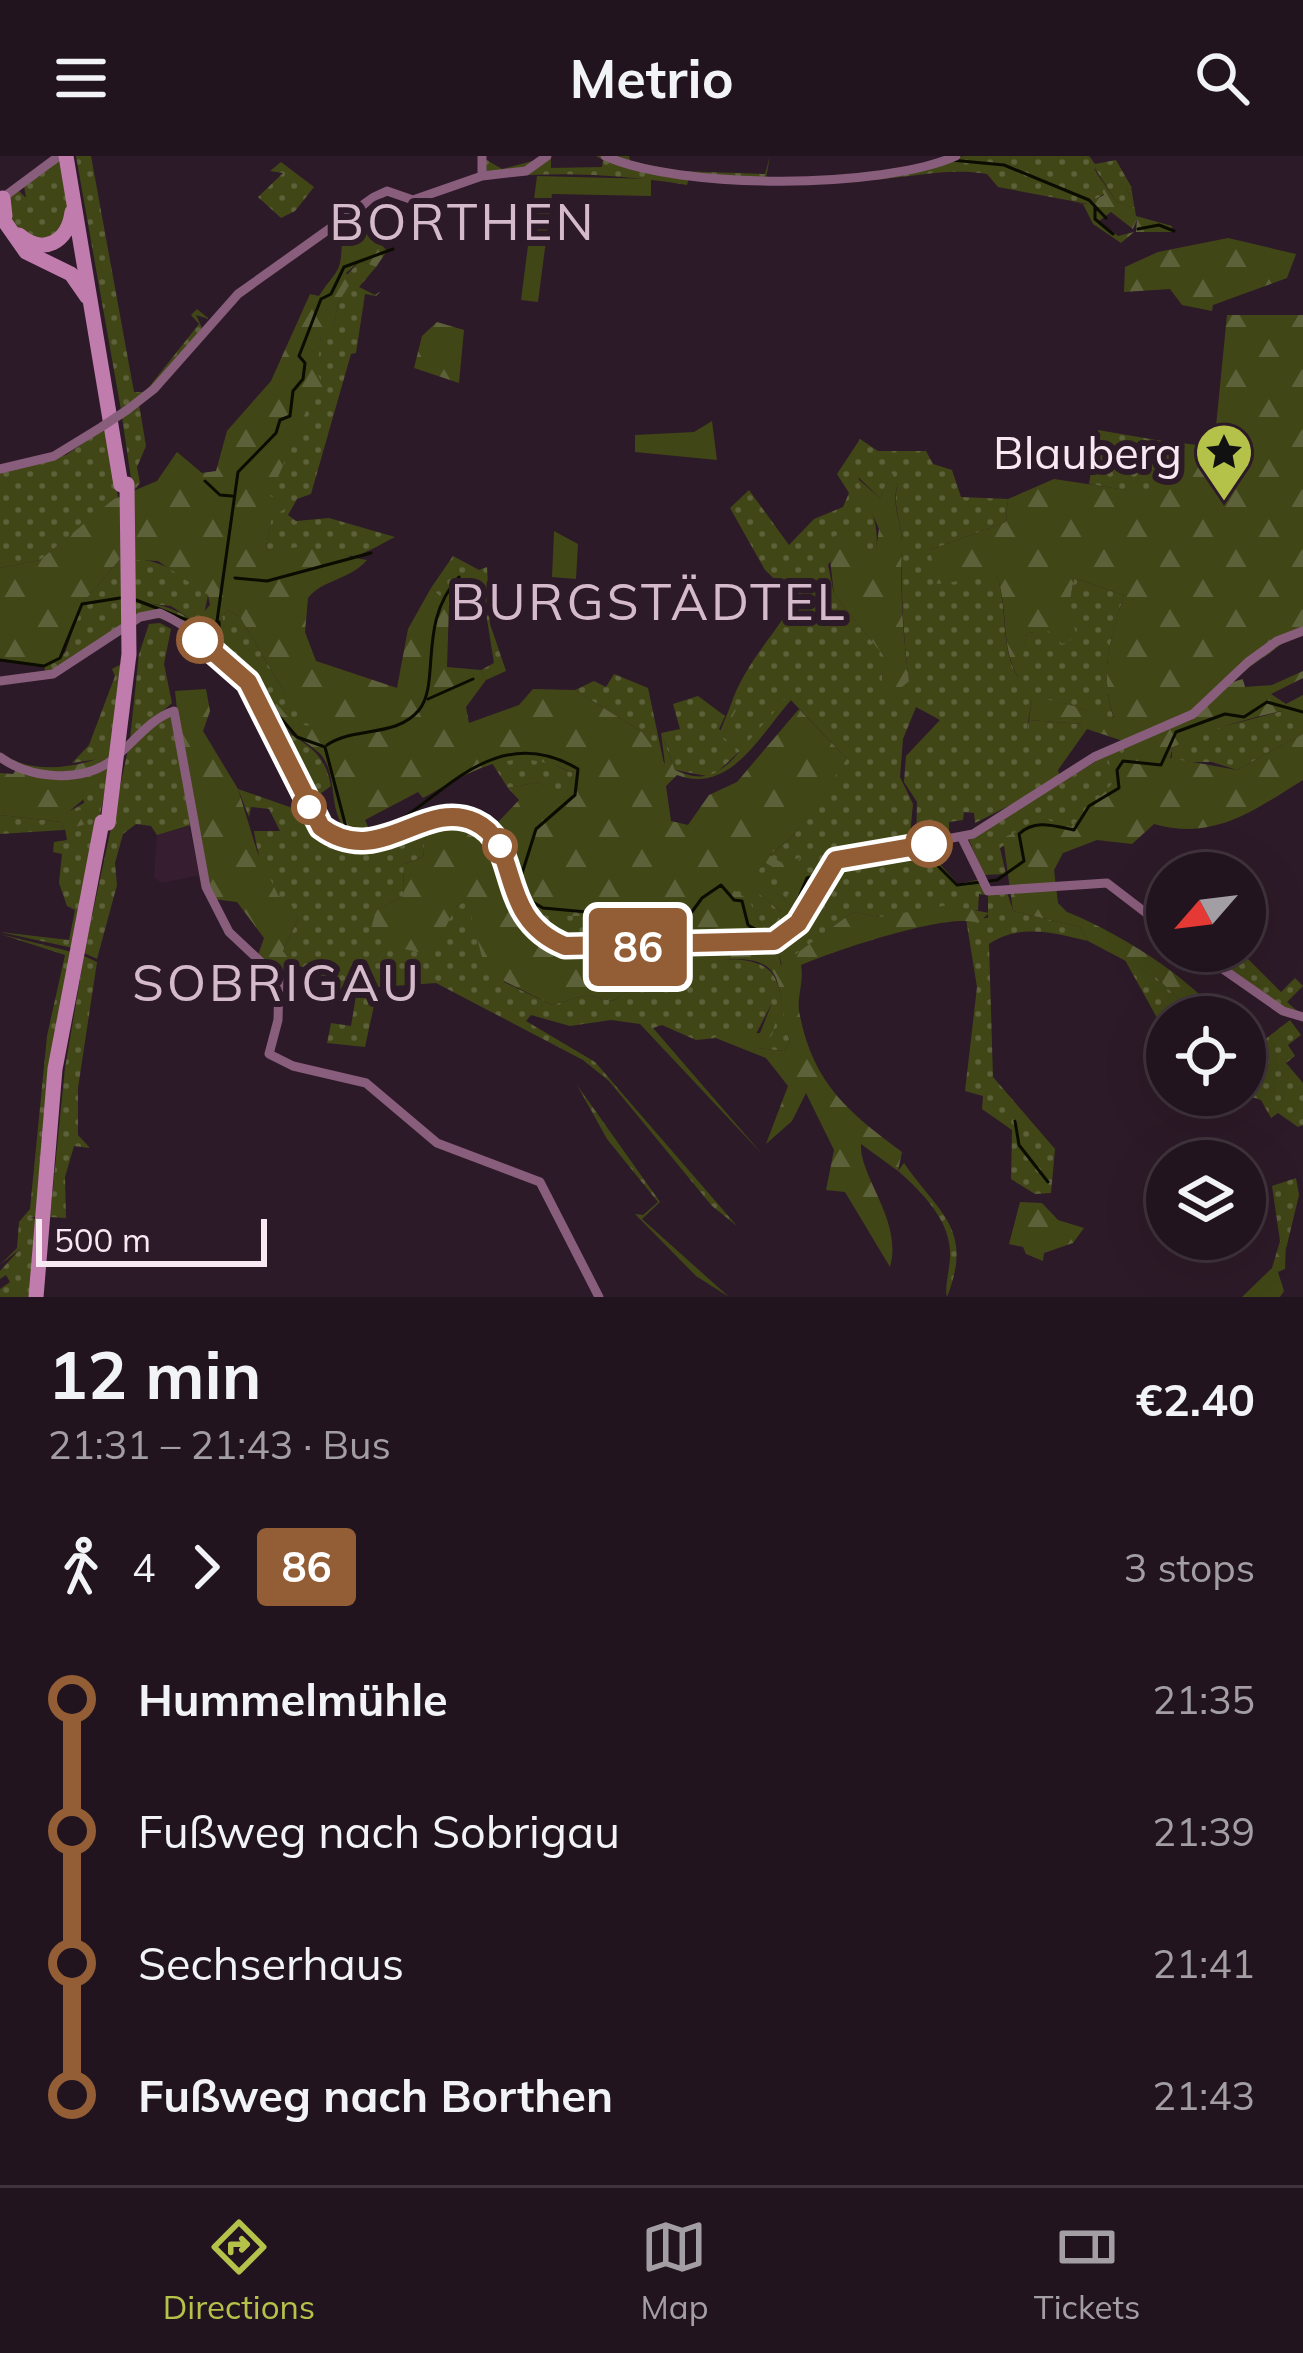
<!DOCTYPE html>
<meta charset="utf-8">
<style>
:root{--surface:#22141e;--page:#2e212b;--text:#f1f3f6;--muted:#a29ea4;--line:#3f333c;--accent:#b5c249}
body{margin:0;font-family:Mulish,sans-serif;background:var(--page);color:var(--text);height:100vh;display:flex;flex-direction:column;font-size:45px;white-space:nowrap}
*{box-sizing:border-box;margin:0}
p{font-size:39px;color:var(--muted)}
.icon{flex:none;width:66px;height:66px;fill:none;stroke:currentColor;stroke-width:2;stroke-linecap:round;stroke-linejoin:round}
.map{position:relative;height:1141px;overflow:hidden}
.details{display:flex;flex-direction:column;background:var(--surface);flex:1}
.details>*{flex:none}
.badge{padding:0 24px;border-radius:9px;font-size:42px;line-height:78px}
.needle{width:78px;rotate:242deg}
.tools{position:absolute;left:1146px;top:696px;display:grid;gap:24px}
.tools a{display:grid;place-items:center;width:120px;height:120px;border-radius:50%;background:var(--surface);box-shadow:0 12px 48px #0002,0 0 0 3px var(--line);font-size:60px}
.scale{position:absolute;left:36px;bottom:30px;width:231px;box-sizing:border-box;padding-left:12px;border:6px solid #f7e8f2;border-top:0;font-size:33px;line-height:42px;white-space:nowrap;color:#f7e8f2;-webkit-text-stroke:9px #2d1a28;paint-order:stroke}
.map>.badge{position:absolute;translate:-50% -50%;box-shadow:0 0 0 6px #fff}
.legs{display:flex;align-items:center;gap:18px;height:132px;padding:0 48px;font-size:39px}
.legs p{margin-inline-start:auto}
.headline{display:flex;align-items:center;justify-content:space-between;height:204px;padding:0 48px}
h1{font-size:66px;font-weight:700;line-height:90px}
ul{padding:0 48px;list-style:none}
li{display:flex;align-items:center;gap:42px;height:132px;font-size:45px}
li i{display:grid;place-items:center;width:18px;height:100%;margin:0 15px;background:currentColor}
li i::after{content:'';width:30px;height:30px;margin:-15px;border:9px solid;border-radius:50%;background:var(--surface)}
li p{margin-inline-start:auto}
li:first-child i{background:linear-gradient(#0000 50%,currentColor 0)}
li:last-child i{background:linear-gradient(currentColor 50%,#0000 0)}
header{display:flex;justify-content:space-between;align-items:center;height:156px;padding:0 48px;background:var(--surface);font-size:54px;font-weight:700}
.menu{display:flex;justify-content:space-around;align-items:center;height:168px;border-top:3px solid var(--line);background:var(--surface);font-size:33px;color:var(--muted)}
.menu a{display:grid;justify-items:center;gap:6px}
.menu .selected{color:var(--accent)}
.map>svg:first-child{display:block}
</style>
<header><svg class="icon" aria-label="menu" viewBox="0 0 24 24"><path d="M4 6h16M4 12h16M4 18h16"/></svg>Metrio<svg class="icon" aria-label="search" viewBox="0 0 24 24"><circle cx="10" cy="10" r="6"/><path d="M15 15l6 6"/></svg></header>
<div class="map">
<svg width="1303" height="1141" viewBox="0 0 1303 1141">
<defs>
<pattern id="grass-dots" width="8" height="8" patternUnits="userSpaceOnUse" patternTransform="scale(3)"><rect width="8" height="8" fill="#414617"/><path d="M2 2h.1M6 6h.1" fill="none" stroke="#5d6139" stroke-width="1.8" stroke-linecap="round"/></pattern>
<pattern id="forest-firs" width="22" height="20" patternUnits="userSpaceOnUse" patternTransform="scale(3)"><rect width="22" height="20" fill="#414617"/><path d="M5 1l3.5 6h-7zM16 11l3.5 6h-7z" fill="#5d6139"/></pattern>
</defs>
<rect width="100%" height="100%" fill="#2d1a28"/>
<!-- built -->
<path fill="#371d30" d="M189,671l11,48 -38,8 -8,-5 3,-43z"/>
<!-- grass -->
<path fill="url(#grass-dots)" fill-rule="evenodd" d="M76,0h15l43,236h11l54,-68 -8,-9 6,-6 12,10 -13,-4 6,13 -46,56 -35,26z
M551,0v12l51,-1 1,-7 -7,-4h33l1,5 49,10 86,3 5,-18 -4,22h-77l-2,7c-67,-11 -138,-15 -209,-5l7,-21 17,10z
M963,0h126l6,8 21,-4 16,28 -6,-1 9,22 -19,-8 -22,-34 10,27 -16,10 -90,-17 -11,-13c-48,-8 -92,9 -141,6l93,-14z
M62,1l8,57 -11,25h-33l-21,-28v-11l13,-10 8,8 -2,-12z
M281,6l33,25 -19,24 -14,7 -23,-21 25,-24 -13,-2z
M360,105l16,6 -17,20 16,8 6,-4 -5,5 -11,-2 -9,59 -5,1 -40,140 -14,5 -9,16 8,6 33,-3 66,19c-13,6 -31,19 -46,19 -29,-1 -48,-17 -76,2l-7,-12 6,-30 10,-15 -13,-4 43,-101 9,-60 12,-5 5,-28 12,-21 -6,-4z
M139,248l7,42 -9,21 3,16 -7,9 -11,-75z
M105,272l13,69 -78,63 -40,8v-97l66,-16z
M1098,274l58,10 -3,29 8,27 -72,-12z
M860,283l18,12h48l7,13 19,6 9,27 47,2 -2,23 -76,28 67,26c11,32 3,73 21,101l9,-44c36,-3 42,-23 47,-55l50,17c-14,46 -25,77 -10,124 -30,-7 -51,-21 -82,-19l-6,33 3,-13 53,4 -36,63 -71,36 -1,-10 -10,-1 -1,8 -14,2v11l-33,9 1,-40 -13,-20 2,-26 34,-36 -24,-13 -13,32 -3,38 13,27 -4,41 -72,12 -52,43 -32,-26 13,-11 18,2 -16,-9 26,-21 52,-77 -58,-61 -43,49 -20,-15 10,-20 -5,-4c15,-45 42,-67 65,-108l-30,-29 -35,-62 19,-18 40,55 25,-26 29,-12 6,-14 -12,-19zM858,321l22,21 7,-16 11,1c-7,25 5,39 4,64 -1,46 1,88 7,134l-27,1 2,-26 -50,-62 -6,-29 16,-26 30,25c8,-33 -2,-57 -16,-87z
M453,400l26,14 8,-3 3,57 16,47 -20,9 -5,-10 13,-7 -13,-81 -22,3 -10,20 -18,-17z
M120,403c37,-3 61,13 88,36l-5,24 -8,3 -24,-16 -29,-3 -1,12 -95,59 -2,-8 21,-13 17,-49z
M228,454l12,7 43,73 33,32 -2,5 -20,-2 -68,-79 -4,-30z
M160,467l11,6 -7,35 8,39 -42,36 9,-85 10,-30z
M126,473l-13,128 -41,6 17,-18 26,-69 -3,-7 11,-6z
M614,518l34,14 16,76 -22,-32 -67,-42 19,-9 12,6z
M698,540l27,20 -6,13 22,21 -29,27 -37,-7 -14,-37 19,-4 -7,-25z
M1282,555l21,14v9l-66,36 -25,-8h-41l2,-15 29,-15z
M170,556l21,113 -34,10 -6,-9 -15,-2 -13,10 -8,29 2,22 -20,74 -13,-6 45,-208z
M270,558c26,33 52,26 61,72l-22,16 -43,-87z
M1127,586l-12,39 -44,47 -27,-9 -44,29 6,26 -22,1 -15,-35z
M513,602l32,3 28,12 -10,28 -24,-19 -31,6 -16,-25z
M111,605l-38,187 -73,-16 69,8 6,-30 -8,-4 -8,-23 3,-29 -9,-2 1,-10 13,-2 -2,-11 17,-4 -16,-12 18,-10 -1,-7z
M238,633l63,22 5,-6 2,11 40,27 79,-17 -4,31 -19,7 -1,32 -27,14 80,-3 12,-8 36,83 48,23 34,-10 27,6c31,-22 123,-61 157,-30 13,12 14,54 20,71l-6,9 -26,-3 12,-18 1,-25 -15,29 -60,6 -34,-15 -9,3 109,126 -122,-130 -29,-4 -41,6 -39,-11 -5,6 69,41 142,164 -25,-20 -103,-125 -26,-21 -147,-77 -58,4 -13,60 -38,-4 4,-20 20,3 6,-36 -35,-1 -1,-16 -28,-9 -10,-13 15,-32c-5,-12 -10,-13 -19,-23 -14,-16 -22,-44 -25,-65h26l-11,-22 -18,-2 -2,10z
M0,659l62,7 1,8 -63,4z
M927,694l31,34 23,-5 5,16 -7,-1 -1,16 -98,7 -27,-5 -71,53 -7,-23 56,-71 42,-16z
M741,722l41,35 -8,13 -11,3 -10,-20 -28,-24z
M988,735l19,1 6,19 67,16 8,14c-34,-8 -68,-18 -99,3l4,133 62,72 -4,44 -16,1 -24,-15 1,-49 -30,-21 1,-13 -18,-5 12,-104 -11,-68 22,-1z
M685,752l-12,25 -68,-9 -10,-7z
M536,755l47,5 15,25c-29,0 -44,-4 -65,-25z
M0,778l72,18 -34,264 -8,2 8,1 -6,78h-32v-8l10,-7 -4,-7 -6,4v-8l21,-23 -21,17 17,-17 2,-26 11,-13 17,-173 18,-81z
M1240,795l41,41 14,-14 8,8 -16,16 16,14 -20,-5 -65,-47 12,3z
M84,800l13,6 -19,126v47l12,13 -16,-2 -9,31 1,41 -16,-1 15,-149z
M1125,804l31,17 41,40h-30v19z
M1290,864l11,15 -13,10 7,11 -9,7 17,20v42l-5,2 -20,-14 -7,5 -10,-18 -16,-5v-40z
M577,929l83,117 -18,17 87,78 -33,-21 -61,-62 8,1 15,-13 -51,-63z
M904,1007c35,51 70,65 43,134 -3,-11 4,-30 3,-46 -1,-32 -29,-60 -52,-80z
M1296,1022l3,17 -13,54 -1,-8h-5l-8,-55z"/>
<!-- forest -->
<path fill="url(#forest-firs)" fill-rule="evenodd" d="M1091,9l25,36 19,8 -9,-22h5l5,29 36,10v6h-36l1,-13 -4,10 -22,-17 -12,9 19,15 16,-4 -13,11 -28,-19 -10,-20 -10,-2 14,2 17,-9z
M368,74l19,21 -11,16 -16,-6 -14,12 5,9 -13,21 -5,29 -12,5 -4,35 10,23 -15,2 -42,99 13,5 2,8 -13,8 -6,29 7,11c24,-22 65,0 94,3 -19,21 -44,19 -59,38l-3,34 11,29 81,27 11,-59 23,-41 18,17 -2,62 34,3 5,10 -20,27 3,16 50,-18 14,-16 42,1 67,42 23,32 -4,-31 14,37c29,14 46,4 65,-19l-21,-17 11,-27 6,3 -11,21 20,14 43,-49 3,4c-31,35 -61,95 -114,75l-11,11 5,35 17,4 21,-30 28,-13 62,-73 48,50 -53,76 -25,20 15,9 17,-7 -15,18 -20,-12 -12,11 31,26 13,-24 28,-7 -22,42 -29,27 6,27 72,-53 27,5 68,-12 41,8 -11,10c-31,-11 -143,28 -177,42 3,17 -4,32 -2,46 13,72 49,101 103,141l-4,19 -37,-27c-2,33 42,76 29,123l-45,-75 -19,-2 8,-40 -28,-57 -14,28 -26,23 22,-58 -22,-28 -53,-21 47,-4 12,-30 6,9 -6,23 -14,13 26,3 6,-9c-7,-20 -7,-45 -14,-64 -20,-46 -137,5 -163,23l-27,-6 -34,10 -66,-33 -19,-72 -11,7 -25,48 -40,-9 -20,-17 5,-19 27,-14 1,-32 19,-7 4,-31 35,-5 26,12 31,-33 -11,-12 31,-6 24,18 10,-27c-60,-30 -98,-4 -150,25l-5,-6 -53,28 5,11 16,-6 6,9 -24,7 -34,-7 9,-8c-14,-21 -6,-50 -21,-70 -5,-8 -47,-33 -57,-42 -8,-8 -10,-24 -17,-34 -23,-36 -67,-60 -107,-65v-12c23,1 36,7 54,19l15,-17 -2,-10 -50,-34 -38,-2 -38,45 -22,54 -16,8 -44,-6v-92l40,-8 74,-61 43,-18 20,-29 25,21 14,-2 11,-40 44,-50 39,-87 9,2c19,-29 22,-21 23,-56zM228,454l12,7 43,73 31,36 -20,-2 -67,-78 -5,-30zM741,723l40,33 -7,14 -11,3 -14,-29 -22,-14zM684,753l-12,24 -67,-9 -10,-7zM537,755l11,5h35l15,24c-29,1 -44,-2 -65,-24z
M1228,82l68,16 -9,24 -74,27 -1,6 -30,-6 -12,-16 -46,3 1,-25 33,-15z
M1227,159h76v314l-77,55 17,-5 2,8 27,-2 31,-14v7l-32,16 15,10 17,-9v30l-11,-1 -10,-13c-38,8 -74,19 -109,36l-3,11 67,12 66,-36v46c-50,31 -89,61 -149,44l-22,20 -35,-4 -34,13 -9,17 4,33 9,9c46,18 125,65 152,105h-22l-41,-40 -68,-36 -8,-14 -67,-16 -10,-73 41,-19 27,8 44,-46 -7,-22 15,-4 3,-13 -39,-13 -29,41 2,7 -14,10 -3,-8 39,-55 -53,-4 3,-21c31,-1 52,13 82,19 -15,-46 -4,-78 10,-123l-50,-17 -6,34 10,25 -16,7 -14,-13 -21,2 -8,45c-19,-29 -10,-68 -22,-102l-60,8 -7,-34 76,-28 2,-23 46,-20 106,16 -7,-26 3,-29 58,7z
M437,166l27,8 -5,53 -45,-15 8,-32z
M891,316l7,11c-8,25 5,38 4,64 -2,46 1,88 7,134l-21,18 -6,-17 1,-27 -49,-61 -6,-53 10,-7 36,29 5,-34 -22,-51 23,20z
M206,533l4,22 -7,20 35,58 19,62 21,44 14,11 6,13 -15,32 10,13 -15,11 -20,-20 6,-17 -27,-36 -24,-3 -29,-123 -9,-85z
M0,595c28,25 76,17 108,4l-11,33 -31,26 27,-8 1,5 -11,14 -20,5 -1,-8 -62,-7v-42l13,1 5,-7z
M1020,1046l22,1 16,17 26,8 -11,15 -29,10 -1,8 -17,-7 -3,-7 -14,-3z
M1286,1084l-1,29 -7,3 6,19 -4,6h-38l30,-29 8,-27z"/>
<!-- garden -->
<path fill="#414617" d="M537,20l114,3v17l-99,-2 -14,108 -17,-2z
M712,265l5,39 -82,-8v-17l59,-3z
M554,375l24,13 -2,35 -24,-2z"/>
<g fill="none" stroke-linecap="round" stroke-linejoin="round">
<!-- stream -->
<path stroke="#0b0c00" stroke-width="3" d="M951,4l53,5 85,35 17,18
M1095,50v13l18,15
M1138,73l21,-4 15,6
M205,325l15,14 12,1
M235,422l32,3 104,-28
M136,444l64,25 19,-3 1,26 77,89 28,10 22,84c64,26 124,-126 231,-62l-3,26 -39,34 -17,54 7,15 17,10 44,4 28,21 58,5 29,-40 19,-13 13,15 8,1 6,24 19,11 21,-13 19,-45 47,-14 73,-9 30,30 40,-5 27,-19 -5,-27c16,-15 35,-8 55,-4l15,-24 30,-18 -2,-18 6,-9 38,4 15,-33 49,-18 19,3 23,-15 36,10
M217,465l21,-149 38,-39 4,-13 10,-4 3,-25 10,-12 2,-16 -6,-7 22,-57 10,-5 13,-27 49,-18
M0,504l44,6 16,-8 22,-54 38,-6
M428,543l45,-20
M327,589c28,-19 69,-7 92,-35 22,-27 -2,-88 40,-133
M1015,965l4,24 29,37"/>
<!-- secondary -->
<path stroke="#895d7c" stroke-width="9" d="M482,0v20
M605,0c75,34 278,33 351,0
M1,43l58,-43
M127,254l27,-21 84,-95 136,-97 13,-6 26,9 69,-24 44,-5 21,-15
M0,313l54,-13 49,-30
M0,525l53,-7 87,-57 20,-4c90,42 114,125 157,208 44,55 100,-16 150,-2 55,14 27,98 98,126l209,-4 24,-18 38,-63 137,-26 121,-77 99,-43 55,-52 29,-21 26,-10
M0,601c28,21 77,26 108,6 22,-15 40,-44 66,-52l32,176 23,45 50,47 -1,41 -9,34 24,12 73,17 71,60 103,39 59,115
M962,682l26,53 119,-8 60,46
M1197,795l86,60 20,6"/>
<!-- highway -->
<path stroke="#bf7cad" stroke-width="15" d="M66,0l55,329
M3,42l2,18
M0,59l26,37 45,22 16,23
M19,79c24,21 49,7 53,-23
M36,1141l19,-228 47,-247"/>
<!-- secondary-bridge -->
<path stroke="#895d7c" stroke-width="9" d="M103,270l24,-16"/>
<!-- highway-bridge -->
<path stroke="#bf7cad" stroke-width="15" d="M108,667l21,-169 -2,-170"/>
</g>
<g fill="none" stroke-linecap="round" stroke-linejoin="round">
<!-- line-1 casing -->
<g stroke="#fff" stroke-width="27">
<path id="line-1" d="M200,484l48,42 73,145c58,43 103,-29 154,-5 48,22 19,95 90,124l209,-5 24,-18 38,-63 93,-16"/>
</g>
<!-- line-1 -->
<use href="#line-1" stroke="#935e36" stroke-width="18"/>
</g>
<!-- icons -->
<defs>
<g id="sight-pin" transform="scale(3)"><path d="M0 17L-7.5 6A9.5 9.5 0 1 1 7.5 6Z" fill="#b5c249" stroke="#2d1a28"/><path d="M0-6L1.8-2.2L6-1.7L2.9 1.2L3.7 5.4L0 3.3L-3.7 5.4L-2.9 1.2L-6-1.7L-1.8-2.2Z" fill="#111"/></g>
</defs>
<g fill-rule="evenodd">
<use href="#sight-pin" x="1224" y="296"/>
</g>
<!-- markers -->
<g fill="#fff" stroke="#935e36" stroke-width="6">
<circle cx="200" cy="484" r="21"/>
<circle cx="309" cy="651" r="15"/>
<circle cx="929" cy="688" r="21"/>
<circle cx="500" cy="690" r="15"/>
</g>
<g text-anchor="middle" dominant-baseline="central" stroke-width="12" stroke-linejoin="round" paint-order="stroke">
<!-- poi labels -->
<g font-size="45" fill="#f7e8f2" stroke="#2d1a28" text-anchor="end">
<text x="1182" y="296">Blauberg</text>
</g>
<!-- quarter labels -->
<g font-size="51" letter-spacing="3" fill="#d5bacc" stroke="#2d1a28">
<text x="463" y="65">BORTHEN</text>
<text x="649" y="445">BURGSTÄDTEL</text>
<text x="277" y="826">SOBRIGAU</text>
</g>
</g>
</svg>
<div class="tools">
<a><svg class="needle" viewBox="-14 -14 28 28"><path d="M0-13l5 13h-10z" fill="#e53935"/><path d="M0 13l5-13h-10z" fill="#a29ea4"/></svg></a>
<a><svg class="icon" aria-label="locate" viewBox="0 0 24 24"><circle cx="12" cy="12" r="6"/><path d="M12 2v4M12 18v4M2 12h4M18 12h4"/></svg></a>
<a><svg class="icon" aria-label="layers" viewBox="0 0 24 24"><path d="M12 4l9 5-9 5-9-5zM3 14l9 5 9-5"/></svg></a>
</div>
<div class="scale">500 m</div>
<b class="badge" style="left:638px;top:791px;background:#935e36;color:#fff">86</b>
</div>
<section class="details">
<div class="headline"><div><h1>12 min</h1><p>21:31 – 21:43 · Bus</p></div><b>€2.40</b></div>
<div class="legs"><svg class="icon" aria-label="walk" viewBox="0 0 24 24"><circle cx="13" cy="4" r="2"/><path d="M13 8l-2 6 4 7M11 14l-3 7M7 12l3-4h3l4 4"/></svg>4<svg class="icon" aria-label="forward" viewBox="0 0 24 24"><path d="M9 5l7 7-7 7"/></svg><b class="badge" style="background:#935e36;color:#fff">86</b><p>3 stops</p></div>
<ul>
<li><i style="color:#935e36"></i><b>Hummelmühle</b><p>21:35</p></li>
<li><i style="color:#935e36"></i><span>Fußweg nach Sobrigau</span><p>21:39</p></li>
<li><i style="color:#935e36"></i><span>Sechserhaus</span><p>21:41</p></li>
<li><i style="color:#935e36"></i><b>Fußweg nach Borthen</b><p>21:43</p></li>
</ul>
</section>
<nav class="menu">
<a class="selected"><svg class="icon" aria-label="directions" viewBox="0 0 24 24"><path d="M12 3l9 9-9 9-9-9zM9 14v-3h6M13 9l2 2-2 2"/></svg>Directions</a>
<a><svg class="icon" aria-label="map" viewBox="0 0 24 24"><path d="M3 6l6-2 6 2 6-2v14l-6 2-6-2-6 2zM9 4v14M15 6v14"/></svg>Map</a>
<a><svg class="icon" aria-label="tickets" viewBox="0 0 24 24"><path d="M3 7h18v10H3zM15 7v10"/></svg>Tickets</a>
</nav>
